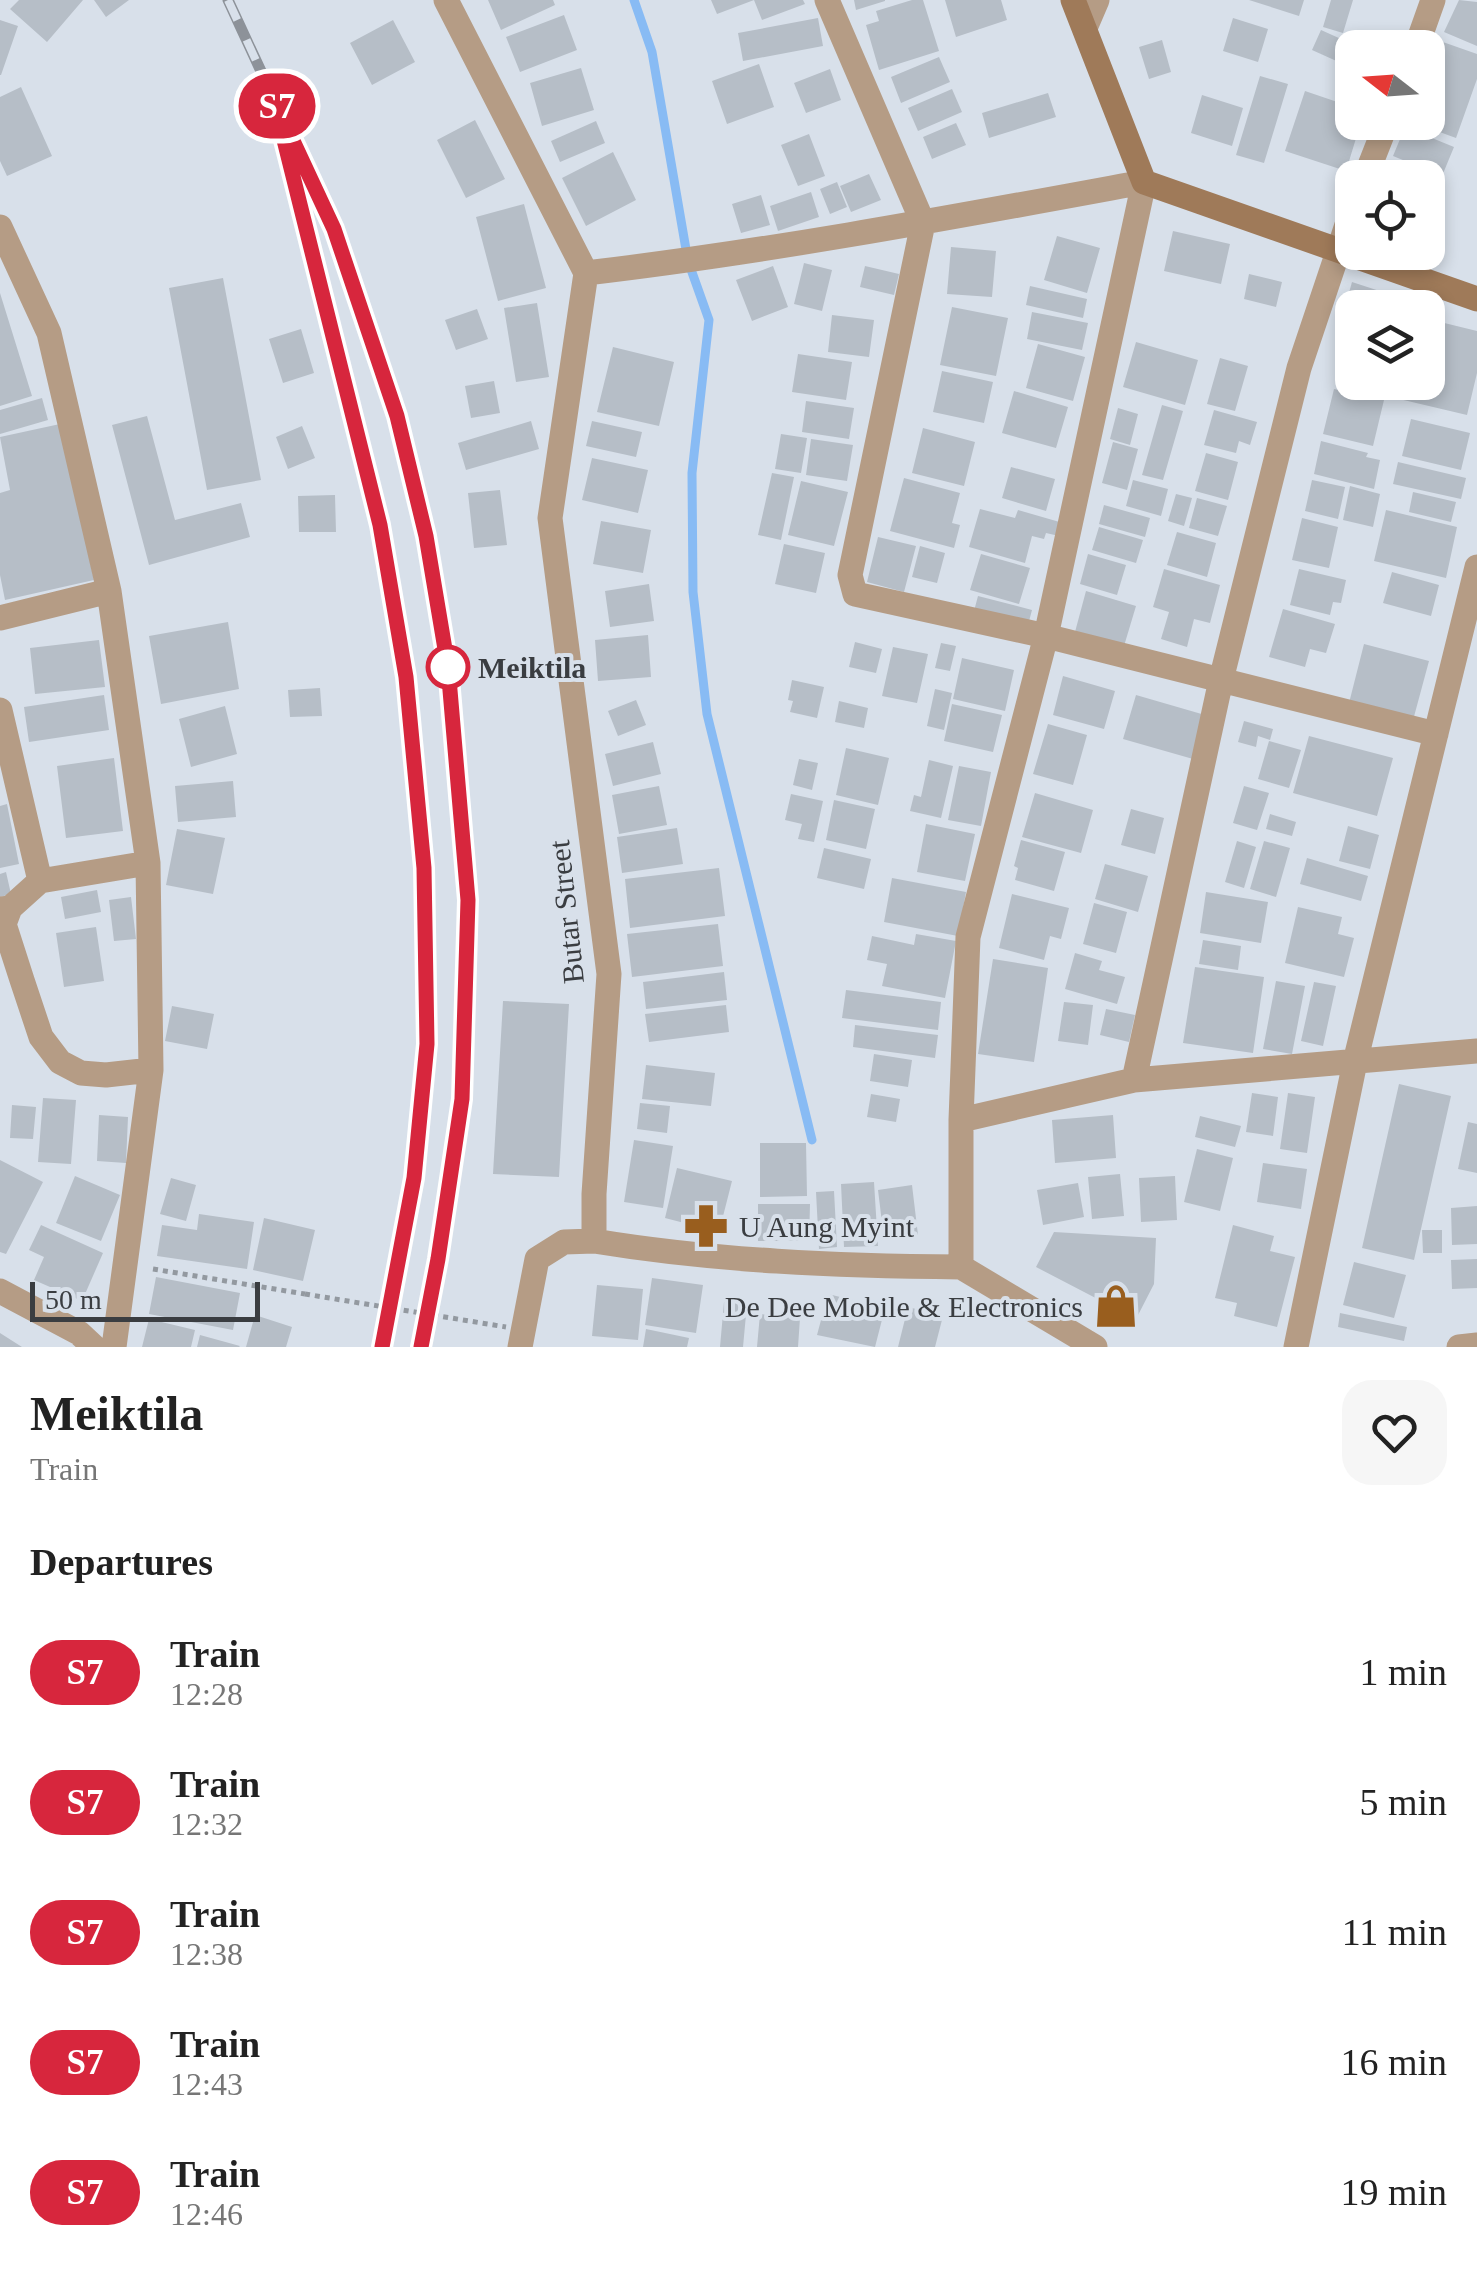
<!DOCTYPE html>
<style>
:root{--surface:#fff;--page:#f6f6f6;--text:#222;--muted:#767676}
body{margin:0;font-family:"Times New Roman",serif;background:var(--page);color:var(--text);height:100vh;display:flex;flex-direction:column;font-size:38px;white-space:nowrap}
*{box-sizing:border-box;margin:0}
p{font-size:32px;color:var(--muted)}
.icon{flex:none;width:55px;height:55px;fill:none;stroke:currentColor;stroke-width:2;stroke-linecap:round;stroke-linejoin:round}
.map{position:relative;height:1347px;overflow:hidden}
.side{display:flex;flex-direction:column;background:var(--surface);flex:1}
.side>*{flex:none}
.badge{padding:0 20px;border-radius:32px;font-size:35px;line-height:65px}
.needle{width:65px;rotate:287deg}
.fabs{position:absolute;left:1335px;top:30px;display:grid;gap:20px}
.fabs a{display:grid;place-items:center;width:110px;height:110px;border-radius:20px;background:var(--surface);box-shadow:0 5px 15px #0003;font-size:50px}
.scale{position:absolute;left:30px;bottom:25px;width:230px;box-sizing:border-box;padding-left:10px;border:5px solid #3a3d41;border-top:0;font-size:28px;line-height:35px;white-space:nowrap;color:#3a3d41;-webkit-text-stroke:8px #d8e0ea;paint-order:stroke}
.map>.badge{position:absolute;translate:-50% -50%;box-shadow:0 0 0 5px #fff}
h2{padding:0 30px;font-size:38px;line-height:90px}
.round{display:grid;place-items:center;flex:none;width:105px;height:105px;border-radius:30px;background:var(--page)}
.headline{display:flex;align-items:center;justify-content:space-between;height:170px;padding:0 30px}
h1{font-size:48px;font-weight:700;line-height:75px}
ul{padding:0;list-style:none}
li{display:flex;align-items:center;gap:30px;height:130px;padding:0 30px}
li div{flex:1}
li b{display:block;font-size:38px}
li em{font-style:normal}
li .badge{min-width:110px;font-weight:700;text-align:center}
.map>svg:first-child{display:block}
</style>
<div class="map">
<svg width="1477" height="1347" viewBox="0 0 1477 1347">
<rect width="100%" height="100%" fill="#d8e0ea"/>
<g fill="none" stroke-linecap="round" stroke-linejoin="round">
<!-- stream -->
<path stroke="#88bbf4" stroke-width="9" d="M634,0l18,52 36,209 21,59 -17,153 1,119 14,122 105,426"/>
</g>
<!-- building -->
<path fill="#b6bec7" d="M19,0h64l-36,42 -37,-33z
M94,0h35l-23,17z
M488,0h65l2,5 -54,25z
M711,0h43l-37,14z
M754,0h49l2,4 -43,16z
M854,0h31v1l-29,9z
M912,0h11l16,51 -60,19 -13,-45 13,-4 -3,-10z
M945,0h56l6,20 -51,17z
M1249,0h55l-5,16z
M1331,0h22l-10,33 -20,-6z
M1459,0l18,2v44l-33,-14z
M564,15l13,35 -57,22 -14,-35z
M818,18l5,28 -80,15 -5,-28z
M1233,18l35,11 -10,33 -35,-11z
M0,20l18,6 -17,49h-1z
M393,20l22,42 -43,23 -22,-42z
M1321,30l40,18h-9v20l-40,-18z
M1162,40l9,32 -22,7 -10,-32z
M1440,41l37,13v25l-21,59 -41,-15 13,-1v-47z
M939,57l11,25 -49,21 -10,-26z
M759,64l15,43 -47,17 -15,-43z
M581,68l13,42 -52,16 -12,-43z
M830,69l11,31 -35,13 -12,-30z
M1260,76l28,8 -24,79 -28,-8z
M21,87l31,69 -45,20 -7,-15v-64z
M952,89l10,23 -44,19 -10,-23z
M1305,91l47,16v15h9l-15,49 -61,-20z
M1048,93l8,24 -67,21 -7,-25z
M1202,95l41,13 -11,38 -41,-13z
M475,120l30,59 -39,19 -29,-58z
M596,121l9,22 -45,19 -9,-21z
M956,123l10,22 -34,14 -9,-22z
M1405,127l49,20 -12,29 -49,-20z
M809,134l16,42 -27,10 -17,-41z
M613,152l23,48 -50,26 -24,-48z
M1390,164l35,13v1h-40z
M869,174l12,26 -30,12 -11,-26z
M837,182l10,25 -17,7 -10,-25z
M811,192l8,25 -41,14 -8,-25z
M761,195l9,30 -29,8 -9,-29z
M524,204l22,84 -48,13 -22,-84z
M1173,231l57,13 -9,40 -57,-13z
M1057,236l43,12 -13,45 -43,-13z
M951,247l45,4 -4,46 -45,-3z
M804,263l28,7 -10,41 -28,-7z
M773,266l15,41 -36,14 -16,-41z
M865,266l34,8 -5,21 -34,-8z
M1249,274l33,8 -6,25 -32,-8z
M223,278l38,202 -54,10 -38,-202z
M1352,282l49,16 -3,10h-46v17l-11,-4z
M1030,286l57,13 -4,19 -57,-13z
M0,293l32,103 -32,10z
M537,303l12,74 -33,5 -12,-74z
M952,307l56,11 -12,58 -56,-11z
M477,309l11,30 -32,11 -11,-30z
M1032,312l56,11 -6,27 -55,-11z
M832,315l42,5 -5,37 -41,-5z
M1428,319l49,12v42l-10,42 -72,-17 4,-16h29z
M301,329l13,44 -31,10 -14,-44z
M1136,342l62,18 -13,45 -62,-18z
M1038,344l47,13 -12,44 -47,-13z
M613,347l61,15 -15,64 -62,-14z
M798,354l54,8 -6,38 -54,-8z
M1220,358l28,8 -13,45 -28,-7z
M942,371l51,11 -9,41 -51,-11z
M494,381l6,32 -29,5 -6,-32z
M1334,389l50,11 -11,46 -50,-12z
M1014,391l54,16 -12,41 -54,-15z
M42,398l6,22 -48,14v-24z
M806,401l48,7 -5,31 -47,-7z
M1162,405l21,6 -20,69 -21,-5z
M1118,408l20,6 -8,31 -20,-6z
M1214,410l43,12 -7,23 -11,-4 -3,12 -32,-8z
M147,416l28,104 66,-17 9,34 -101,28 -37,-140z
M1411,419l59,14 -9,37 -59,-14z
M531,421l8,28 -73,21 -8,-27z
M592,421l50,11 -6,25 -50,-11z
M60,424l34,156 -89,20 -5,-25v-82l10,-3 -10,-53z
M302,426l13,32 -27,11 -12,-32z
M923,428l52,14 -11,44 -52,-13z
M781,434l26,4 -6,35 -26,-4z
M811,439l42,6 -6,36 -41,-6z
M1321,441l47,12 -2,4 14,3 -6,29 -60,-15z
M1113,442l25,7 -11,41 -25,-7z
M1206,453l32,9 -10,38 -33,-9z
M592,458l56,12 -10,43 -56,-13z
M1398,462l68,16 -5,21 -68,-15z
M1011,467l44,12 -9,32 -44,-13z
M772,473l22,4 -13,63 -23,-5z
M904,478l56,15 -8,30 8,2 -6,23 -64,-17z
M1133,480l35,9 -7,27 -35,-10z
M1312,480l33,7 -7,32 -33,-8z
M801,481l47,11 -14,54 -46,-11z
M1350,486l30,8 -7,33 -30,-7z
M500,490l7,55 -33,3 -6,-55z
M1413,492l43,10 -5,20 -42,-10z
M1176,494l16,4 -8,28 -16,-5z
M335,495l1,37h-37l-1,-36z
M1197,498l30,8 -9,30 -29,-8z
M1104,505l46,13 -5,19 -46,-13z
M980,509l35,9 3,-8 45,13 -4,13 -13,-3 -2,6 -12,-3 -7,27 -56,-16z
M1386,510l71,17 -11,51 -72,-17z
M1302,518l36,9 -9,41 -37,-8z
M601,521l50,9 -8,43 -50,-9z
M1099,527l44,13 -7,23 -44,-13z
M1177,532l39,11 -9,34 -40,-12z
M878,537l38,9 -12,46 -37,-10z
M784,544l41,9 -9,40 -41,-9z
M920,546l25,7 -8,30 -25,-6z
M981,554l49,14 -11,36 -49,-14z
M1088,554l38,11 -9,30 -37,-11z
M1164,569l56,16 -10,38 -16,-4 -7,28 -26,-8 8,-27 -16,-5z
M1299,569l47,11 -5,23 -8,-1 -3,13 -40,-10z
M1392,572l47,13 -8,31 -48,-13z
M649,584l5,37 -44,6 -5,-36z
M1086,591l50,15 -12,40 -49,-14z
M978,596l54,14 -4,15 -54,-14z
M1283,609l52,15 -9,29 -16,-4 -5,18 -36,-10z
M228,622l11,67 -78,15 -12,-68z
M648,635l3,42 -53,4 -3,-41z
M99,640l6,47 -70,7 -5,-46z
M855,642l27,7 -6,24 -27,-6z
M941,643l15,3 -6,25 -15,-3z
M1364,644l65,17 -17,63 -64,-17z
M893,647l35,7 -11,49 -35,-7z
M962,658l52,12 -9,41 -52,-12z
M1063,676l52,15 -11,38 -51,-14z
M792,680l32,7 -7,31 -27,-6 3,-11 -5,-1z
M320,688l2,28 -32,1 -2,-27z
M935,689l17,4 -8,37 -17,-4z
M104,695l5,35 -80,12 -5,-35z
M1136,695l69,20 -12,44 -70,-20z
M636,700l10,25 -28,11 -10,-25z
M839,701l29,7 -4,20 -29,-6z
M952,704l50,11 -9,37 -49,-11z
M225,706l12,48 -46,13 -12,-48z
M1244,721l29,8 -3,11 -12,-4 -2,11 -18,-5z
M1048,724l39,11 -14,50 -40,-11z
M1309,736l84,22 -16,58 -84,-23z
M1269,741l32,9 -12,38 -31,-9z
M653,742l8,32 -48,12 -8,-32z
M846,748l43,10 -11,47 -42,-10z
M114,758l9,73 -57,7 -9,-72z
M799,759l19,4 -6,27 -19,-5z
M929,760l24,6 -12,52 -31,-7 4,-16 7,2z
M959,766l32,6 -10,54 -33,-6z
M233,781l3,36 -58,5 -3,-36z
M659,786l8,39 -48,9 -7,-39z
M1244,786l25,7 -12,37 -24,-7z
M1035,793l58,17 -12,43 -59,-16z
M791,794l32,7 -9,41 -16,-3 4,-15 -17,-4z
M834,800l41,9 -9,40 -40,-9z
M7,804l12,60 -19,4v-62z
M1131,809l33,9 -9,36 -34,-9z
M1270,814l26,8 -4,14 -26,-7z
M926,824l49,10 -10,47 -48,-9z
M1348,826l31,9 -9,34 -31,-8z
M677,828l6,36 -61,9 -5,-36z
M177,829l48,9 -12,56 -47,-9z
M1021,840l44,12 -11,39 -39,-11 3,-12 -4,-2z
M1237,841l19,6 -12,41 -19,-6z
M1264,841l26,7 -14,49 -26,-8z
M824,848l47,11 -7,30 -47,-11z
M1307,858l61,18 -7,25 -61,-17z
M1105,864l43,12 -10,36 -43,-13z
M719,868l6,48 -95,12 -5,-49z
M6,872l5,22 -11,3v-23z
M892,878l74,14 -8,44 -74,-14z
M97,890l4,22 -36,7 -4,-22z
M1206,892l62,10 -7,41 -61,-10z
M1012,894l57,14 -8,31 -11,-3 -6,24 -45,-12z
M131,897l5,42 -22,2 -5,-41z
M1094,903l33,9 -11,41 -33,-9z
M1298,907l44,10 -4,17 16,4 -10,39 -59,-14z
M718,924l5,42 -91,11 -5,-43z
M96,927l8,54 -40,6 -8,-54z
M916,934l40,7 -11,57 -63,-12 5,-22 -20,-4 5,-24 42,9z
M1203,940l38,6 -3,24 -39,-6z
M1075,953l27,8 -3,9 26,7 -8,27 -52,-15z
M993,959l55,9 -14,94 -56,-8z
M1195,967l69,10 -11,76 -70,-10z
M724,972l3,28 -81,9 -3,-27z
M1276,981l29,5 -13,68 -29,-5z
M1314,982l22,4 -13,60 -22,-5z
M846,990l95,12 -3,28 -96,-12z
M503,1001l66,3 -10,173 -66,-3z
M1064,1002l29,3 -5,40 -30,-4z
M726,1005l3,27 -80,10 -4,-28z
M172,1006l42,8 -7,35 -42,-8z
M1106,1009l29,6 -6,27 -29,-7z
M855,1025l83,10 -3,23 -82,-11z
M874,1054l38,6 -4,27 -38,-6z
M646,1065l69,8 -4,33 -69,-7z
M1399,1084l52,12 -37,164 -52,-12z
M1252,1093l26,4 -5,39 -27,-4z
M1288,1093l27,4 -8,56 -27,-4z
M871,1094l29,5 -4,23 -29,-5z
M43,1098l33,2 -5,64 -33,-2z
M640,1103l30,3 -3,27 -30,-4z
M12,1105l24,2 -3,32 -23,-1z
M99,1115l29,2 -2,46 -29,-2z
M1113,1115l3,43 -61,5 -3,-43z
M1200,1116l41,10 -6,21 -40,-10z
M1468,1122l9,2v49l-19,-4z
M634,1140l39,6 -10,62 -39,-6z
M760,1143h46l1,53 -47,1z
M1197,1149l36,9 -13,53 -36,-9z
M0,1160l43,22 -37,72 -6,-2z
M1263,1163l44,6 -6,40 -44,-7z
M677,1168l55,13 -13,51 -54,-14z
M1120,1174l4,42 -32,3 -4,-42z
M75,1176l45,19 -19,46 -45,-18z
M1175,1176l2,44 -36,2 -2,-44z
M171,1178l25,7 -10,36 -26,-7z
M874,1182l4,64 -34,1 -3,-63z
M1078,1183l6,34 -41,8 -6,-35z
M912,1185l6,50 -34,4 -6,-49z
M834,1191l3,56 -18,2 -3,-57z
M758,1204h52l-1,37h-51z
M1477,1206v38l-25,1 -1,-37z
M199,1214l55,8 -7,47 -90,-13 5,-31 35,5z
M264,1218l51,12 -12,51 -50,-11z
M41,1225l62,28 -21,48 -48,-21 10,-23 -15,-7z
M1233,1225l41,11 -4,15 25,6 -18,70 -43,-11 3,-13 -22,-5z
M1422,1230h20v23h-19z
M1054,1232l102,6 -2,46 -18,35 -100,-52z
M1477,1259v29l-25,1 -1,-29z
M1354,1262l52,13 -12,43 -51,-13z
M156,1277l84,16 -7,37 -84,-16z
M652,1278l51,7 -7,48 -51,-8z
M597,1285l46,4 -5,51 -46,-4z
M828,1294l57,14 -10,39 -58,-12z
M724,1302l23,2 -4,43h-23z
M908,1307l35,9 -8,31h-37z
M1340,1313l67,14 -3,14 -66,-14z
M760,1314l40,4 -2,29h-41z
M255,1315l37,12 -6,20h-40z
M149,1319l46,11 -4,17h-49z
M646,1329l43,9 -2,9h-44z
M0,1333l22,14h-22z
M200,1335l40,11 -1,1h-42z"/>
<g fill="none" stroke-linecap="round" stroke-linejoin="round">
<!-- path -->
<path stroke="#9399a0" stroke-width="5" stroke-dasharray="5 5" stroke-linecap="butt" d="M153,1269l152,25"/>
<!-- street -->
<path stroke="#b59c85" stroke-width="25" d="M446,0l140,273
M827,0l96,223 -73,352 5,19 191,42 390,98
M1085,28l12,-28
M1416,48l17,-48
M1365,178l22,-56
M0,227l49,106 60,258 39,272 3,207 -37,277
M586,273c187,-22 373,-57 558,-91l-98,454 -78,301 -7,183v147
M586,273l-36,245 59,456 -15,220v47c121,20 245,25 367,26
M0,618l109,-27
M0,710l40,171
M10,908l-6,16 18,56 19,57 19,25 21,11 25,2 45,-5
M0,909l10,-1 30,-27 108,-18
M1134,1080l87,-400 78,-312 53,-158
M961,1120l173,-40 343,-29
M961,1267l134,80
M0,1291l79,42 15,14
M520,1347l17,-88 27,-17 30,-1
M1296,1347l59,-285 122,-495
M1459,1347l18,-2"/>
<!-- secondary -->
<path stroke="#9f7a59" stroke-width="25" d="M1073,0l71,182 333,117"/>
<!-- rail casing -->
<g stroke="#8d9299" stroke-width="11">
<path id="rail" d="M228,0l106,229 63,187 28,120 23,131 20,233 -6,199 -24,160 -17,88
M287,149l93,376 26,152 18,191 3,176 -13,134 -32,169"/>
</g>
<!-- rail -->
<use href="#rail" stroke="#d8e0ea" stroke-width="8" stroke-dasharray="22" stroke-linecap="butt"/>
<!-- path-bridge -->
<path stroke="#9399a0" stroke-width="5" stroke-dasharray="5 5" stroke-linecap="butt" d="M305,1294l201,33"/>
</g>
<g fill="none" stroke-linecap="round" stroke-linejoin="round">
<!-- line casing -->
<g stroke="#fff" stroke-width="22">
<path id="line" d="M382,1347l32,-169 13,-134 -3,-176 -18,-191 -26,-152 -106,-425 60,129 63,187 29,120 22,131 20,233 -6,199 -24,160 -17,88"/>
</g>
<!-- line -->
<use href="#line" stroke="#d7263d" stroke-width="15"/>
</g>
<!-- icons -->
<defs>
<g id="pharmacy-bare" transform="scale(3.45)"><path d="M-2-6h4v4h4v4h-4v4h-4v-4h-4v-4h4Z" fill="#995e1e" stroke="#d8e0ea" stroke-width="2.5" paint-order="stroke"/></g>
<g id="shop-bare" transform="scale(3.45)"><path d="M-5-2.5h2.3a2.7 3.5 0 0 1 5.4 0H5L5.5 6h-11ZM-1.5-2.5h3a1.5 2.3 0 0 0-3 0Z" fill="#995e1e" stroke="#d8e0ea" stroke-width="2.5" paint-order="stroke"/></g>
</defs>
<g fill-rule="evenodd">
<use href="#pharmacy-bare" x="706" y="1226"/>
<use href="#shop-bare" x="1116" y="1306"/>
</g>
<!-- markers -->
<circle fill="#fff" stroke="#d7263d" stroke-width="5" cx="448" cy="667" r="20"/>
<g text-anchor="middle" dominant-baseline="central" stroke-width="8" stroke-linejoin="round" paint-order="stroke">
<!-- stop labels -->
<g font-size="30" font-weight="bold" fill="#3a3d41" stroke="#d8e0ea" text-anchor="start">
<text x="478" y="667">Meiktila</text>
</g>
<!-- street labels -->
<g font-size="30" fill="#3a3d41" stroke="#d8e0ea">
<text transform="translate(566 912) rotate(-96)">Butar Street</text>
</g>
<!-- poi labels -->
<g font-size="30" fill="#3a3d41" stroke="#d8e0ea" text-anchor="start">
<text x="739" y="1226">U Aung Myint</text>
<text x="1083" y="1306" text-anchor="end">De Dee Mobile &amp; Electronics</text>
</g>
</g>
</svg>
<div class="fabs">
<a><svg class="needle" viewBox="-14 -14 28 28"><path d="M0-13l5 13h-10z" fill="#e53935"/><path d="M0 13l5-13h-10z" fill="#767676"/></svg></a>
<a><svg class="icon" aria-label="locate" viewBox="0 0 24 24"><circle cx="12" cy="12" r="6"/><path d="M12 2v4M12 18v4M2 12h4M18 12h4"/></svg></a>
<a><svg class="icon" aria-label="layers" viewBox="0 0 24 24"><path d="M12 4l9 5-9 5-9-5zM3 14l9 5 9-5"/></svg></a>
</div>
<div class="scale">50 m</div>
<b class="badge" style="left:277px;top:106px;background:#d7263d;color:#fff">S7</b>
</div>
<section class="side">
<div class="headline"><div><h1>Meiktila</h1><p>Train</p></div><a class="round"><svg class="icon" aria-label="heart" viewBox="0 0 24 24"><path d="M12 20l-8-8c-3-5 5-10 8-4 3-6 11-1 8 4z"/></svg></a></div>
<h2>Departures</h2>
<ul>
<li><span class="badge" style="background:#d7263d;color:#fff">S7</span><div><b>Train</b><p>12:28</p></div><em>1 min</em></li>
<li><span class="badge" style="background:#d7263d;color:#fff">S7</span><div><b>Train</b><p>12:32</p></div><em>5 min</em></li>
<li><span class="badge" style="background:#d7263d;color:#fff">S7</span><div><b>Train</b><p>12:38</p></div><em>11 min</em></li>
<li><span class="badge" style="background:#d7263d;color:#fff">S7</span><div><b>Train</b><p>12:43</p></div><em>16 min</em></li>
<li><span class="badge" style="background:#d7263d;color:#fff">S7</span><div><b>Train</b><p>12:46</p></div><em>19 min</em></li>
</ul>
</section>
